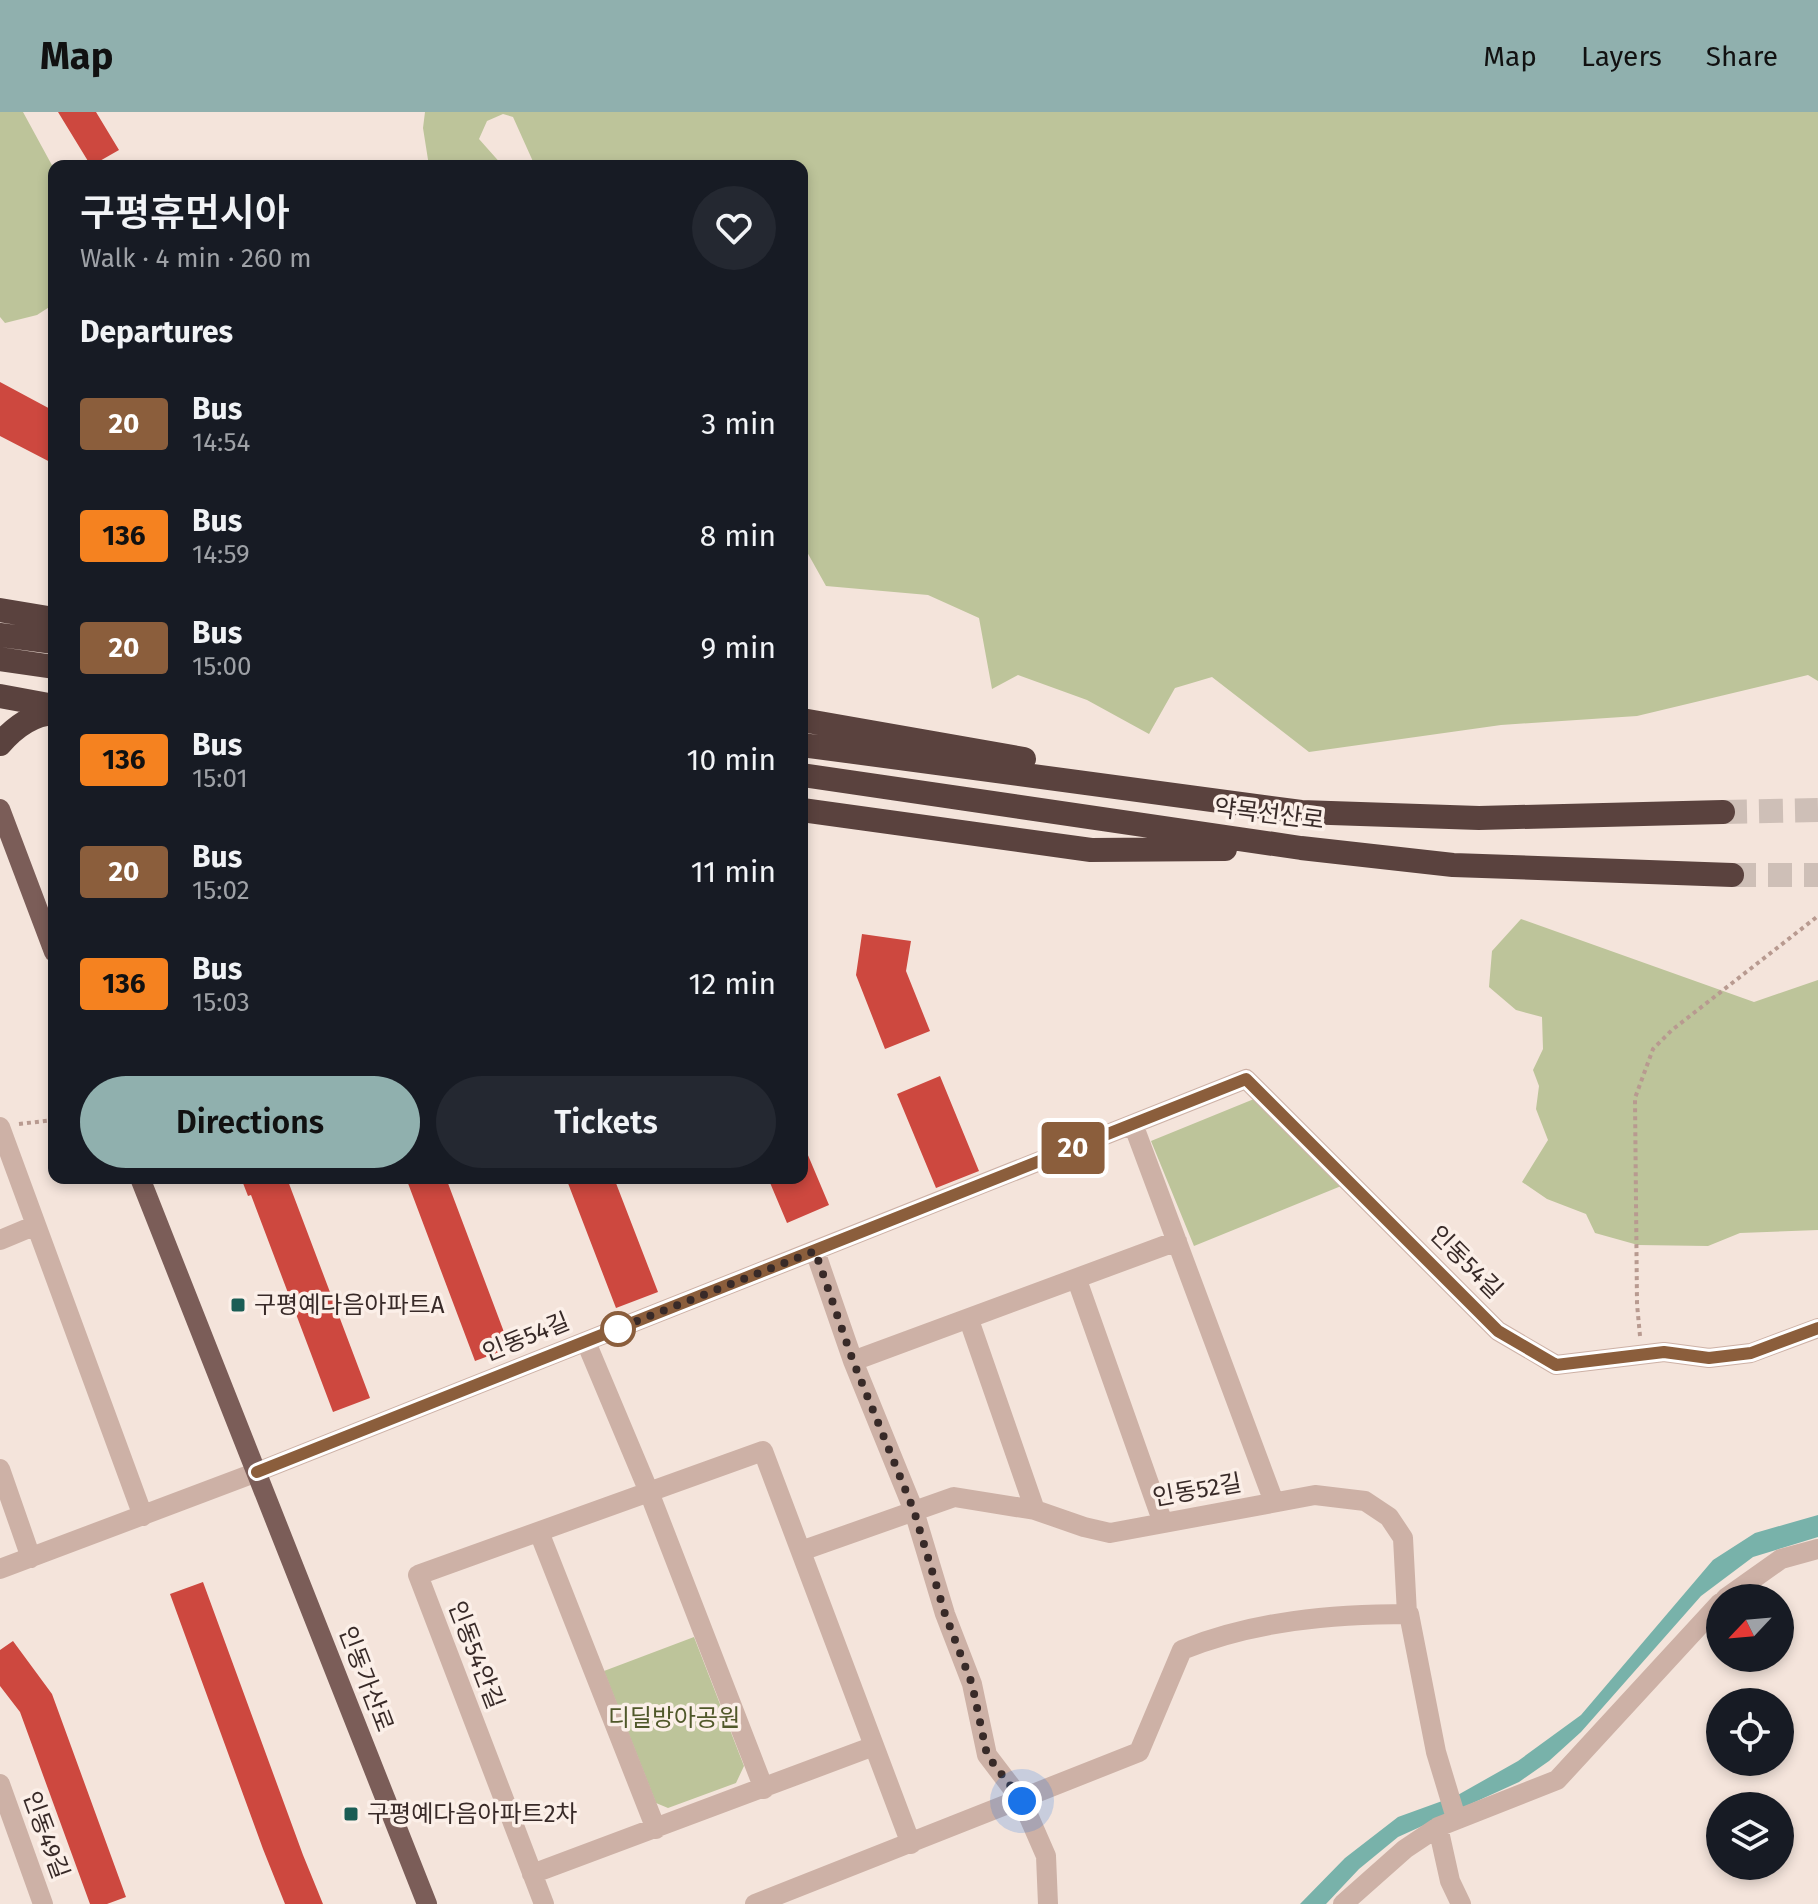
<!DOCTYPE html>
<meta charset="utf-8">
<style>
:root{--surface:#171b24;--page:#242831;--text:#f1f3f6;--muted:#9ea1a6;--accent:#90b0ae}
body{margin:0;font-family:"Fira Sans","Noto Sans KR",sans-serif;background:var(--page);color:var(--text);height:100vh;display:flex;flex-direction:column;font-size:30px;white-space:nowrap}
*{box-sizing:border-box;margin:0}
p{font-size:26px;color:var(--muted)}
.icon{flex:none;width:44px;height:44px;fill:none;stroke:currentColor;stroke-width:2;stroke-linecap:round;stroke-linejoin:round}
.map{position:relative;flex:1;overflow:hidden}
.panel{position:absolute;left:48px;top:48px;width:760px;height:1024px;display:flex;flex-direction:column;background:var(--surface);border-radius:16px;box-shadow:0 4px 12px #0003}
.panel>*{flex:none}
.badge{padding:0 16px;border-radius:6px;font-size:28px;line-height:52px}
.needle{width:52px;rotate:244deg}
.controls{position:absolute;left:1706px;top:1472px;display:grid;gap:16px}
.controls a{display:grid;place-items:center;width:88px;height:88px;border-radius:50%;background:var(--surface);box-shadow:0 4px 12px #0003;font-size:40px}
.you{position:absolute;width:40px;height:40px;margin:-20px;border:6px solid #fff;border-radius:50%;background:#1a73e8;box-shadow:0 0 0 12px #1a73e833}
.map>.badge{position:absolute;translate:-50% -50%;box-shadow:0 0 0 4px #fff}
h2{padding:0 32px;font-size:30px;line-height:72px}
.round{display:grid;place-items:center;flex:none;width:84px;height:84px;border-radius:42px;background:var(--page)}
.overview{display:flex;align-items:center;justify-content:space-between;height:136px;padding:0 32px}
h1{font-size:38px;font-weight:600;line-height:60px}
.button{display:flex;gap:16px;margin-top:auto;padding:16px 32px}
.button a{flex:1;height:92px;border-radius:48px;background:var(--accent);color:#111;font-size:32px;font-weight:600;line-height:92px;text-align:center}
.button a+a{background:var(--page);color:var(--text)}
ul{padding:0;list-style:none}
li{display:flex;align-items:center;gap:24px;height:112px;padding:0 32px}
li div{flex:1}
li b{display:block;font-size:30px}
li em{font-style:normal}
li .badge{min-width:88px;font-weight:700;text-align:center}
header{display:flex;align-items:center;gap:48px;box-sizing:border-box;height:112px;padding:0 40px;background:var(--accent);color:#111}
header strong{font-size:38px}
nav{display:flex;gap:44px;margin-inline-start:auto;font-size:28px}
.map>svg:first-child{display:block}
</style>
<header>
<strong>Map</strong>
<nav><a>Map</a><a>Layers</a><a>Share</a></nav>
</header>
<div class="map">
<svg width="1818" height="1792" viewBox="0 0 1818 1792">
<rect width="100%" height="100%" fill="#f4e4db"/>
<!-- green -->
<path fill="#bdc49a" d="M0,0h23l31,57v135l-17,11 -32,8 -5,-6z
M425,0h1393v569l-10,-6 -171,41 -136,9 -192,27 -97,-75 -37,11 -26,46 -62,-34 -69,-25 -26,14 -13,-71 -51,-23 -102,-9 -24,-43v-377h-267l-22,-49 -10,-3 -16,7 -8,18 24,27h-74l-6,-38z
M1521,807l233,83 64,-22v250l-78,3 -32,13 -70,-1 -43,-12 -9,-19 -39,-15 -25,-17 26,-42 -12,-31 3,-23 -6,-16 10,-21 -1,-32 -26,-7 -27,-23 3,-36z
M1254,987l97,83 -157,64 -43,-105z
M694,1525l50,129 -8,17 -68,25 -12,-5 -52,-132z"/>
<!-- water -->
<path fill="#78b2aa" d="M1818,1403v22l-65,20 -52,39 -120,136 -32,29 -30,21 -121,55 -39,32 -33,35h-26l45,-46 53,-41 58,-21 62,-35 63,-46 132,-155 42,-27z"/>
<!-- building -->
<path fill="#cd483f" d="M58,0h38l23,38 -28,16z
M0,270l54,29v53l-54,-28z
M862,822l49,7 -5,30 24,60 -45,18 -29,-74z
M940,964l39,95 -43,17 -39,-94z
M802,1029l27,64 -42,18 -19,-45h34z
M241,1066h51l-4,3 82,217 -37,14 -82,-217 -3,1z
M406,1066h40l64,170 -35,13z
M566,1066h48l44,114 -42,16z
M203,1470l100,273 20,49h-38l-22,-55 -93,-255z
M13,1529l39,53 74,203 -19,7h-17l-70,-192 -20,-26v-36z"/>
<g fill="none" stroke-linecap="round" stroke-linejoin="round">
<!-- highway-tunnel -->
<path stroke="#cebfb7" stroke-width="24" stroke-dasharray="24 12" stroke-linecap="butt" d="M1723,700l95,-2
M1732,763h86"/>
<!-- path -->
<path stroke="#b89a90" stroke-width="4" stroke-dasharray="4 4" stroke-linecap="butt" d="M19,1012l35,-4
M1640,1224l-3,-32 -2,-206 18,-49 19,-19 146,-114"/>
<!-- minor -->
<path stroke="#cdb1a6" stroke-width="20" d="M1133,1012l141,378
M0,1015l143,389
M0,1128l36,-15
M815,1139l38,110 61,150 31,103 27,70 15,71 35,46 24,55 2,48
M1077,1168l86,243
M969,1208l66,190
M586,1230l63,150 115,297
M853,1249l324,-120
M0,1357l31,89
M539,1420l117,297
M801,1439l153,-54 81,13 49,17 26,6 205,-38 50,6 24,16 14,21 4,76
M0,1457l257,-97 989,-393 252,252 58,34 108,-13 45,6 42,-5 67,-25
M1726,1486l55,-39 37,-10
M0,1672l43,120
M1438,1715l12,54 11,23
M532,1762l342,-128
M544,1792l-126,-329 345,-124 148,393
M755,1792l384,-152 43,-102c71,-29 150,-36 227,-36l27,138 20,66
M1343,1792l62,-55 33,-22 119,-47 163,-177"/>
<!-- major -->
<path stroke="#7b5d58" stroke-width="20" d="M0,697l54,143
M140,1066l287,726"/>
<!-- highway -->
<path stroke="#5a423e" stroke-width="24" d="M0,498l54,9
M0,523l54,7
M0,547l54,8
M0,584l54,10
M802,608l222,39
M0,632c14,-16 33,-30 54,-31
M802,633l499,67 178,6 244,-6
M802,663l499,73 152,17 279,10
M802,698l289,40 134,-1"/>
</g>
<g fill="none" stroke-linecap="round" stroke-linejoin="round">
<!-- line casing -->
<g stroke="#fff" stroke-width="18">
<path id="line" d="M257,1360l989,-393 252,252 58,34 108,-13 45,6 42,-5 67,-25"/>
</g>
<!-- line -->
<use href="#line" stroke="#8b5e3c" stroke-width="12"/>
<!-- walk -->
<path stroke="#382a28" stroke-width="8" stroke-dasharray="0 14.4" d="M618,1217l-4,1 201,-79 38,110 61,150 31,103 27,70 15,71 35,46"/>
</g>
<!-- markers -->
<g fill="#1a5d55" stroke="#fbefe8" stroke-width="3">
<rect x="230" y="1185" width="16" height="16" rx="4"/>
<rect x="343" y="1694" width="16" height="16" rx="4"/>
</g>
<circle fill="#fff" stroke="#8b5e3c" stroke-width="4" cx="618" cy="1217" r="16"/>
<g text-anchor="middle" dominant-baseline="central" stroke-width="7" stroke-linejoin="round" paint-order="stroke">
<!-- street labels -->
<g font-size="24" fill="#382a28" stroke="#fbefe8">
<text transform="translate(1269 702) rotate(7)">약목선산로</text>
<text transform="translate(1466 1150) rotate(45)">인동54길</text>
<text transform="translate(526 1225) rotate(-22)">인동54길</text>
<text transform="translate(1197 1378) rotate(-10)">인동52길</text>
<text transform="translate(476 1543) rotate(69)">인동54안길</text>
<text transform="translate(366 1567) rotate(69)">인동가산로</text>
<text transform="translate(46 1723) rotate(70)">인동49길</text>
</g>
<!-- poi labels -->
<g font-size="24" fill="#382a28" stroke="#fbefe8" text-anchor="start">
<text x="254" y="1193">구평예다음아파트A</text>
<text x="367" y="1702">구평예다음아파트2차</text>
</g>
<!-- park labels -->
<g font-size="24" fill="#50582a" stroke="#fbefe8">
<text x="674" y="1606">디딜방아공원</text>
</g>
</g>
</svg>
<div class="controls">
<a><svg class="needle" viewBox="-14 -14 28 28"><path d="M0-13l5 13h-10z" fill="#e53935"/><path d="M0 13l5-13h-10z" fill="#9ea1a6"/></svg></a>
<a><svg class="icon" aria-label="locate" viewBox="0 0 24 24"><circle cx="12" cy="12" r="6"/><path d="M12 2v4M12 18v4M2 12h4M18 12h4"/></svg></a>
<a><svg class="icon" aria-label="layers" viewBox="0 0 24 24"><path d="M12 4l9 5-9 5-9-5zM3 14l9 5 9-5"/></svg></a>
</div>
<div class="you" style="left:1022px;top:1689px"></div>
<b class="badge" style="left:1073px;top:1036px;background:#8b5e3c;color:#fff">20</b>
<section class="panel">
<div class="overview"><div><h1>구평휴먼시아</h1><p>Walk · 4 min · 260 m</p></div><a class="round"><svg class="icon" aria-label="heart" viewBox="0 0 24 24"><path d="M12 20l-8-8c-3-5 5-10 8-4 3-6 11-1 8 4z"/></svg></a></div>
<h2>Departures</h2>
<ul>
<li><span class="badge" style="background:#8b5e3c;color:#fff">20</span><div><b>Bus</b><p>14:54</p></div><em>3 min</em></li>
<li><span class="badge" style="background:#f58220;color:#111">136</span><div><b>Bus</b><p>14:59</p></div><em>8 min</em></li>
<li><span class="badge" style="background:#8b5e3c;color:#fff">20</span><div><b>Bus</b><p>15:00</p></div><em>9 min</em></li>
<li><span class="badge" style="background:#f58220;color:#111">136</span><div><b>Bus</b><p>15:01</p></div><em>10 min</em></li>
<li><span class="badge" style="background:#8b5e3c;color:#fff">20</span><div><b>Bus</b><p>15:02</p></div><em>11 min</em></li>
<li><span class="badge" style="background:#f58220;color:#111">136</span><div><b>Bus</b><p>15:03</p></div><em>12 min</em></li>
</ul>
<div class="button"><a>Directions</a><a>Tickets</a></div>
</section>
</div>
